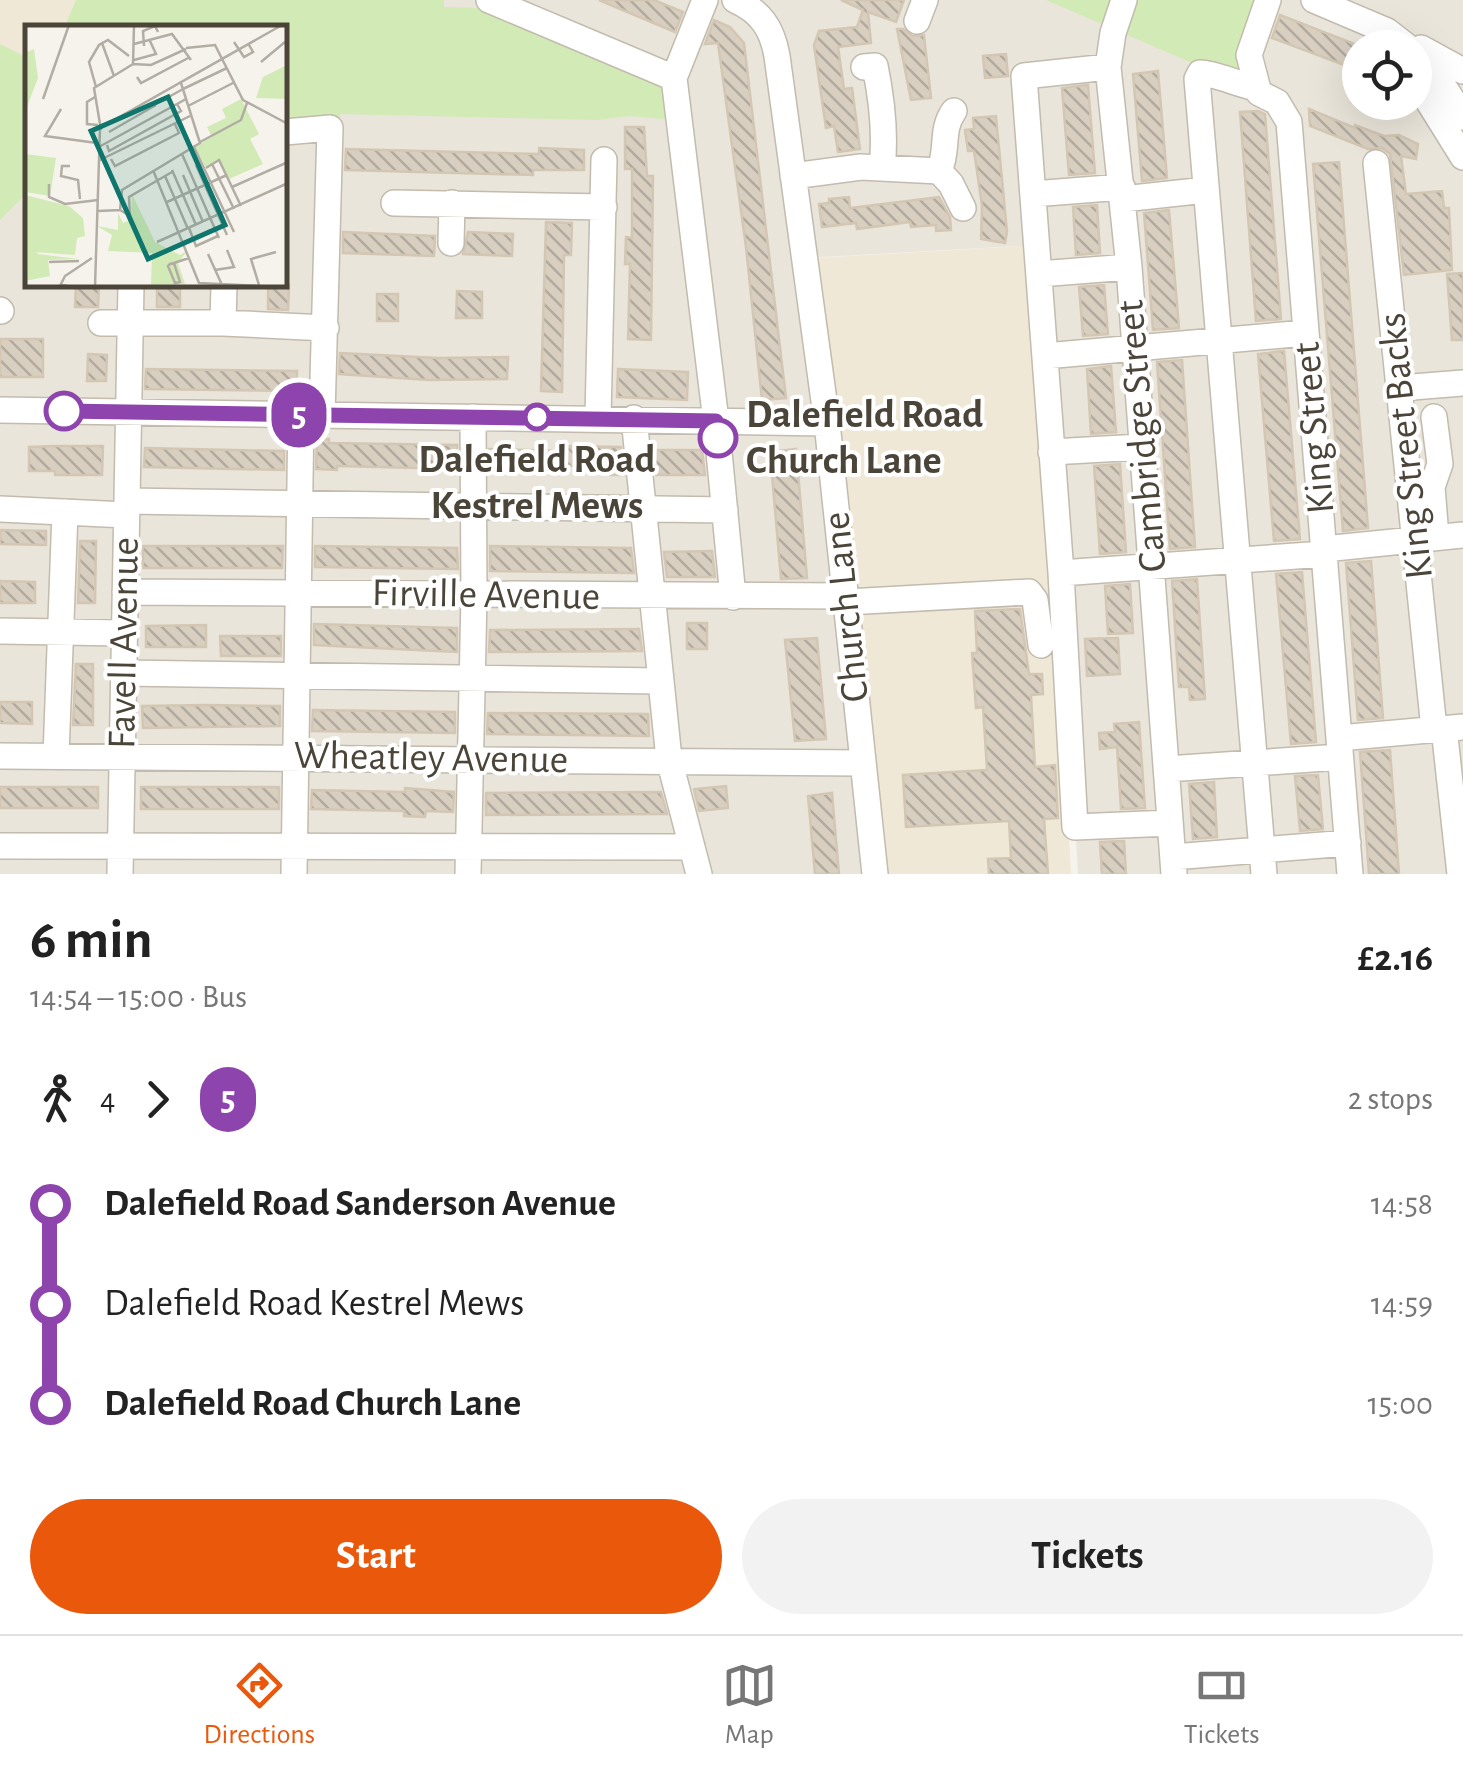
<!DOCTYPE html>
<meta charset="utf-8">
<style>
:root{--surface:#fff;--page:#f2f2f2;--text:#222;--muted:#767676;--line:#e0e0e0;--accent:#ea580c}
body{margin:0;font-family:"Alegreya Sans",sans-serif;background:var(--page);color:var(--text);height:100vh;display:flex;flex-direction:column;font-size:38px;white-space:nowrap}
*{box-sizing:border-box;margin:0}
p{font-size:32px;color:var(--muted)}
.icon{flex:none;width:55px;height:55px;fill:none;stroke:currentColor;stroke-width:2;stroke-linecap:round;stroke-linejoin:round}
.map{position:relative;height:874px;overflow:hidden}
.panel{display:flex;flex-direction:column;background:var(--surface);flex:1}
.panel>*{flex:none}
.badge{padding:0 20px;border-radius:32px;font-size:35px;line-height:65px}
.controls{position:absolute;left:1342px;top:30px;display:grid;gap:20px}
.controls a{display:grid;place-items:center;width:90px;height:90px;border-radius:50%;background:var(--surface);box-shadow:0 10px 40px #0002;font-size:50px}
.map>.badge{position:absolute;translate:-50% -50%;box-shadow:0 0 0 5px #fff}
.legs{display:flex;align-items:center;gap:15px;height:110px;padding:0 30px;font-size:32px}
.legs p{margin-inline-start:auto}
.headline{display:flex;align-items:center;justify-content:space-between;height:170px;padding:0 30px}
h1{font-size:55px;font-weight:700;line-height:75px}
.primary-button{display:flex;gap:20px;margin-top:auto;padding:20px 30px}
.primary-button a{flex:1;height:115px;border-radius:60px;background:var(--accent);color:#fff;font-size:40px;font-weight:700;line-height:115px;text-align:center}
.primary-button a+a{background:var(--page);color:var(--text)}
ul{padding:0 30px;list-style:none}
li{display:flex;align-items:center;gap:35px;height:100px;font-size:38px}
li i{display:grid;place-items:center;width:15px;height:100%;margin:0 12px;background:currentColor}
li i::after{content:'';width:25px;height:25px;margin:-12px;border:8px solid;border-radius:50%;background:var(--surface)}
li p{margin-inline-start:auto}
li:first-child i{background:linear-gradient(#0000 50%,currentColor 0)}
li:last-child i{background:linear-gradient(currentColor 50%,#0000 0)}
.dock{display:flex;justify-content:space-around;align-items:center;height:140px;border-top:2px solid var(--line);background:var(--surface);font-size:28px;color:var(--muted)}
.dock a{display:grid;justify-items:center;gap:5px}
.dock .current{color:var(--accent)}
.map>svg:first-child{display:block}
</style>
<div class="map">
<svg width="1463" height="874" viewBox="0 0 1463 874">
<defs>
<pattern id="building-back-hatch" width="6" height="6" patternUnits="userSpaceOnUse" patternTransform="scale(2.5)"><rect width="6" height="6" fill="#d8cfc1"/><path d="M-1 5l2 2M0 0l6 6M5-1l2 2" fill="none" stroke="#b1aa9e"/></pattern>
</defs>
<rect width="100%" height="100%" fill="#f6f3ec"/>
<!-- residential -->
<path fill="#eae5da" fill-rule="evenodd" d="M76,0h1387v88l-22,8 22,38v740h-385l-17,-301 -25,-328 -230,13 69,616h-875v-830l27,14 1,227h257v-257l-221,-1zM1360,48h55v54h-55z"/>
<!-- education -->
<path fill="#efe8d6" d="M0,0h76l-12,27 -36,1 -1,30 -27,-13z
M1037,245l34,629h-183l-70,-616z"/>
<!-- green -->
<path fill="#d2eab5" d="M76,0h368v7l39,1 178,64 25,49 -57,-5 -32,4 -257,-6 -1,19 -54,3v-108h-221z
M1046,0h218l-29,77 -36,-11z
M0,44l28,14 -1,135 -27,27z"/>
<!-- building -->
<path fill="url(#building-back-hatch)" stroke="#d3c7b4" stroke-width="2.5" d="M599,0h55l29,12 -8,20z
M841,0h63l-8,22 -28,-10 3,31 -33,4 6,42 8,-1 8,61 -22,3 -4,-26 -8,2 -12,-83 5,-14 38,-4 6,-17z
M1280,15l80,31v25l-88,-33z
M714,20l16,7 14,16 42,355 -24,2 -16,-153 -28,-204 -13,1z
M897,29h6l9,7 12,-1 7,63 -20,2z
M1006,54l2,22 -23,2 -2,-22z
M1158,71l9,107 -25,3 -9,-107z
M1088,85l7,88 -26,2 -7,-87z
M1309,109l46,19v-3l29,11 15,-1 19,9 -2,15 -15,-3 5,38 36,-3 2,17h5l3,62 -48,5 -14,-121 -8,-6 -14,1 -58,-23z
M1258,111l7,3 16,205 -25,2 -16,-209z
M996,116l11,116 -2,11 -24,-4 1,-33 -8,-55h-6l-3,-21 9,-1 -1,-11z
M625,127h19l3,49h6l-2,164 -23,-1 2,-75h-5l1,-27 6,1v-69h-7z
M539,148l45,2v20h-51v5l-188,-5 1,-21 193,5z
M1339,162l29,366 -25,3 -30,-367z
M849,197l1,11 89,-11 11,20 1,13 -15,1v-6l-25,2 -1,-5 -53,7 -1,-6 -34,4 -3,-23 10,-1v-4z
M1097,205l3,48 -24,2 -3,-48z
M1169,210l10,118 -26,2 -9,-117z
M546,222l26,1 -1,32h-7l-2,137 -21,-1z
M343,232l92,4 -1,20 -91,-3z
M468,232l45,2 -1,22 -49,-2z
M1463,273v67h-11l-5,-66z
M76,285h23l-1,22h-23z
M157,285h23v22h-23z
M268,285h21l-1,25 -20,-1z
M1104,285l4,49 -25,2 -4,-49z
M457,291l25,1v26h-26z
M377,294h21v27h-21z
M0,339h43v38h-43z
M1284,351l16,188 -26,2 -16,-187z
M340,353l98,5 70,-1 -1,22 -78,1 -90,-6z
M88,354l19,1 -1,26h-19z
M1182,360l13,187 -25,2 -13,-187z
M1111,366l5,66 -25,2 -4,-65z
M146,369l151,2v20l-152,-2z
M618,369l70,3 -1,28 -70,-3z
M317,439h12v4l128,2v24l-120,-3v4l-21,-1z
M55,446h48l-1,29h-47v-4h-26v-24z
M567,446l54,1 3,28h-14v-6l-13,-3h-38v6l-69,-2 -1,-21 78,2z
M145,448l139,3v19l-140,-3z
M796,449l11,129 -26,1 -11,-127z
M654,450h48l3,25h-49z
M1120,464l6,88 -26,2 -6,-88z
M0,530l46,1v14l-46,-1z
M80,541h16l-1,62h-17z
M143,546h140l-1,22h-139z
M315,546l142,2 1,21 -143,-2z
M490,546l141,2 3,25 -144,-2z
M712,551l3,26h-48l-3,-25z
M1371,561l12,157 -25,2 -12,-157z
M1302,572l14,170 -25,2 -15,-170z
M1197,579l8,120 -15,1 -1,-13h-10l-7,-106z
M0,581l35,1v21h-35z
M1130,584l3,49 -25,1 -3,-48z
M1020,609l9,65h13l1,20 -12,1 4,72 20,-2 3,53 -14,1 4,55h-59l-1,-15 23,-1 -2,-37 -103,6 -3,-52 84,-5 -4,-63 -7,1 -4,-55h5l-2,-42z
M687,623h20v26h-20z
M314,624l143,4v24l-143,-7z
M206,625v22h-60v-21z
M639,629l3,22 -153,1 1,-22z
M220,636h61v20h-60z
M817,638l9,101 -31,2 -10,-101z
M1118,638l2,36 -33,2 -2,-37z
M76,664h17v61h-20z
M0,702h32v22l-32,-1z
M206,705l74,1v20l-137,2 -1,-22z
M313,710l142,2v21l-143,-2z
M488,713l160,1 1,22 -162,-2z
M1139,722l6,86 -24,1 -4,-62 -17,2 -1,-16 16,-1 -1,-8z
M1390,750l9,124h-30l-9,-122z
M1318,775l5,54 -23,2 -5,-55z
M1214,782l3,55 -24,2 -4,-55z
M726,786l2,22 -29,3 -5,-22z
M0,787h98v21h-98z
M141,787h138v22h-138z
M405,788l49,4 -1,20 -27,-1 -1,6 -21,-1v-5l-93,-2 1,-19 93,2z
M661,792l6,22 -181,1v-22z
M832,793l7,81h-24l-7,-78z
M1124,841l2,33h-24l-2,-32z"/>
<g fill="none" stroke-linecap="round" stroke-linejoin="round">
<!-- minor casing -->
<g stroke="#c2bbae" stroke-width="28">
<path id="minor" d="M489,0l185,78 42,343 17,176
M735,0c26,12 37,28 42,56l50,367 48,451
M1124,0l-11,33 -5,34 21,200 45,607
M1268,0l-19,55 10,38 18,9 12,20 61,752
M1314,0l73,31 22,17
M917,21l8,-21
M1421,48l42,23
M1415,53l17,15 31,49
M864,67l11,-1c7,34 11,67 7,102
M1108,67l-84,9 37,497 14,254 95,-4
M674,78l31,-78
M1415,80l48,77
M1257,88c-18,-3 -42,-15 -57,-15l-3,6 67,795
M285,132l45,-4 -8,287
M1376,163l58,566
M939,171c10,-21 1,-41 15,-60
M793,176l68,-9 78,4 12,13 12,24
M1033,194l89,-7
M1123,199l83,-9
M394,203l210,4
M451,243l1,-40
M1039,274l90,-7
M0,310l1,1
M101,323h122l103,5
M223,323l1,-38
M1045,356l261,-23
M1400,388l63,-5
M0,410l827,13
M598,417l6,-257
M1434,417l6,47 -8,23 4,50
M634,418l35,341 30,115
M1051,452l90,-5
M127,501l598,9
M0,509l126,6
M1324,549l139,-14
M1061,573l263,-19
M125,592l721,4
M847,602l182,-10 6,8 6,45
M0,631l124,2
M124,673l535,8
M1444,728l16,146
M1339,738l124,-11
M0,756l861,7
M56,756l9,-244
M1167,769l173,-12
M0,846l692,1
M1173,857l175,-14
M120,874l11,-589
M294,874l7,-459
M468,874l6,-278 -1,-179"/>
</g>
<!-- minor -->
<use href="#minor" stroke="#fff" stroke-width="25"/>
</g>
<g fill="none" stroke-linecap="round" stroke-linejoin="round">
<!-- line-1 casing -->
<g stroke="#fff" stroke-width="22">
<path id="line-1" d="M64,411l652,10 2,17"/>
</g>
<!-- line-1 -->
<use href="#line-1" stroke="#8e44ad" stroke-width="15"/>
</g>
<!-- markers -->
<g fill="#fff" stroke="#8e44ad" stroke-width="5">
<circle cx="64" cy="411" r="18"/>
<circle cx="537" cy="417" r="12"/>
<circle cx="718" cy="438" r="18"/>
</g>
<g text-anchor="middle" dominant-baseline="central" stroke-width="8" stroke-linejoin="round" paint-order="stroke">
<!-- stop labels -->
<g font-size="40" font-weight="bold" fill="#4b4439" stroke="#fff" text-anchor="start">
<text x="746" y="415">Dalefield Road<tspan x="746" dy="46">Church Lane</tspan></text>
<text x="537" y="460" text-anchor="middle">Dalefield Road<tspan x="537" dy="46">Kestrel Mews</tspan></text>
</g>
<!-- street labels -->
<g font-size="40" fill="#4b4439" stroke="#fff">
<text transform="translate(1314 428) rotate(-95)">King Street</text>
<text transform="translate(1142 436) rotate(-95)">Cambridge Street</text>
<text transform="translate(1406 446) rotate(-96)">King Street Backs</text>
<text transform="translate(486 595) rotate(1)">Firville Avenue</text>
<text transform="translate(846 607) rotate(-96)">Church Lane</text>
<text transform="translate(124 643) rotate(-89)">Favell Avenue</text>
<text transform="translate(431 758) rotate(1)">Wheatley Avenue</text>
</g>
</g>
<!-- overview -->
<g transform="translate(25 25)">
<rect width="262" height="262" fill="#f6f3ec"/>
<path d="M9,24l4,29 -13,34v-59zM0,170l44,11 14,12 2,18 -8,2 -2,17 -41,-3 -9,-14z" fill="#d2eab5"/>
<path d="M216,74l18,35 -9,5 13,25 -34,15 -9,-19 -14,8 -12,-21 18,-10 -5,-10 19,-9 -4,-9z" fill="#d2eab5"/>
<path d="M262,40v34l-31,-1 7,-21zM0,129l31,4 -6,38 -25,-4zM107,169l23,48 25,13 7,-4 -9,12 7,21 -34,1 1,-32 -44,-2 4,-16 -15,-9 21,4v-17l5,10 8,-3zM0,213l13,16 40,5 -30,1 2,16 -25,5z" fill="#d2eab5"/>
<path fill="none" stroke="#b2ada4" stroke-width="2.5" d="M209,17l10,15 9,-5 -4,-7M77,18l12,33M109,19l38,-10 19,26M119,21l-1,-15 12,-5 3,6M161,23l29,-3 28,55 45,24M109,35l22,-6 -6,-13M236,37l24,-20M108,39l18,1 35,-16M112,52l4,6 49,-26M71,62l-7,-25 10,-17 9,-5 21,16M158,64l44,-21M70,72l-8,5v22l11,1M18,74l26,-74M131,79l27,-15M163,81l45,-23M36,84l-16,27 52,7M76,105l-7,-42 39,-24 1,-39M84,107l47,-27M175,117l41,-22 6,-17M82,120l2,6 72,-40 -4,-7M169,122l40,85M72,123l89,-49M157,129l37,84M86,134l4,7 64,-33 -4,-9M73,136l92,-45M187,139l22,45M171,140l31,70M45,141h-8l-1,10 17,4 2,19M181,143l13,-8 22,46M128,145l46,113 81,4M147,145l24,55M158,150l20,47M140,151l23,53M24,159v13l16,7 33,-4M207,162l56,-25M142,177l60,-27M95,185l10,6 -1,-19 43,-25M73,186l22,-1 2,-20 78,-47 -19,-60M164,203l7,18 22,-10M132,217l131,-59M183,229l14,31M24,237l30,-1M149,238l6,19 -5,1 -7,-17 2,-2 4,-1 15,-5M190,245l19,-3 -7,-17M234,260l-8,-26 25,-7M45,262l-9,-3 4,-8 27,-18M70,262l5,-159 182,-103"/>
<path fill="#0f766e" fill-opacity="0.15" stroke="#0f766e" stroke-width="5" d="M143,72l57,128 -77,34 -57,-128z"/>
<rect width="262" height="262" fill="none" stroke="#4b4439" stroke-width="5"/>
</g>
</svg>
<div class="controls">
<a><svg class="icon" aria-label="locate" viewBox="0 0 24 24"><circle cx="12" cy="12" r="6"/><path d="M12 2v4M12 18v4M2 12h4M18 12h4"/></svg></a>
</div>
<b class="badge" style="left:299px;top:415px;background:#8e44ad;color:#fff">5</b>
</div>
<section class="panel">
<div class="headline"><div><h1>6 min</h1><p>14:54 – 15:00 · Bus</p></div><b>£2.16</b></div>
<div class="legs"><svg class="icon" aria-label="walk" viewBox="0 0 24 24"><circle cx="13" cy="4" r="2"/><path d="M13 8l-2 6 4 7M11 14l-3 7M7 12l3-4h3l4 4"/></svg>4<svg class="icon" aria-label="forward" viewBox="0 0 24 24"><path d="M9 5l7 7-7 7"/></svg><b class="badge" style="background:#8e44ad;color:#fff">5</b><p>2 stops</p></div>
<ul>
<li><i style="color:#8e44ad"></i><b>Dalefield Road Sanderson Avenue</b><p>14:58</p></li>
<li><i style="color:#8e44ad"></i><span>Dalefield Road Kestrel Mews</span><p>14:59</p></li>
<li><i style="color:#8e44ad"></i><b>Dalefield Road Church Lane</b><p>15:00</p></li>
</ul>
<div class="primary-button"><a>Start</a><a>Tickets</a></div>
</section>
<nav class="dock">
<a class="current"><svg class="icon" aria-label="directions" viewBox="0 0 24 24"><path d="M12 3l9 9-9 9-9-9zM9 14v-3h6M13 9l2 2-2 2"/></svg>Directions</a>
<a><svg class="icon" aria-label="map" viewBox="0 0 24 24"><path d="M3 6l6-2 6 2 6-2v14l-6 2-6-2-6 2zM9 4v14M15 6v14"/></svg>Map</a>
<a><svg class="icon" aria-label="tickets" viewBox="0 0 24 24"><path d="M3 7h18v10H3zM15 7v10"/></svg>Tickets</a>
</nav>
